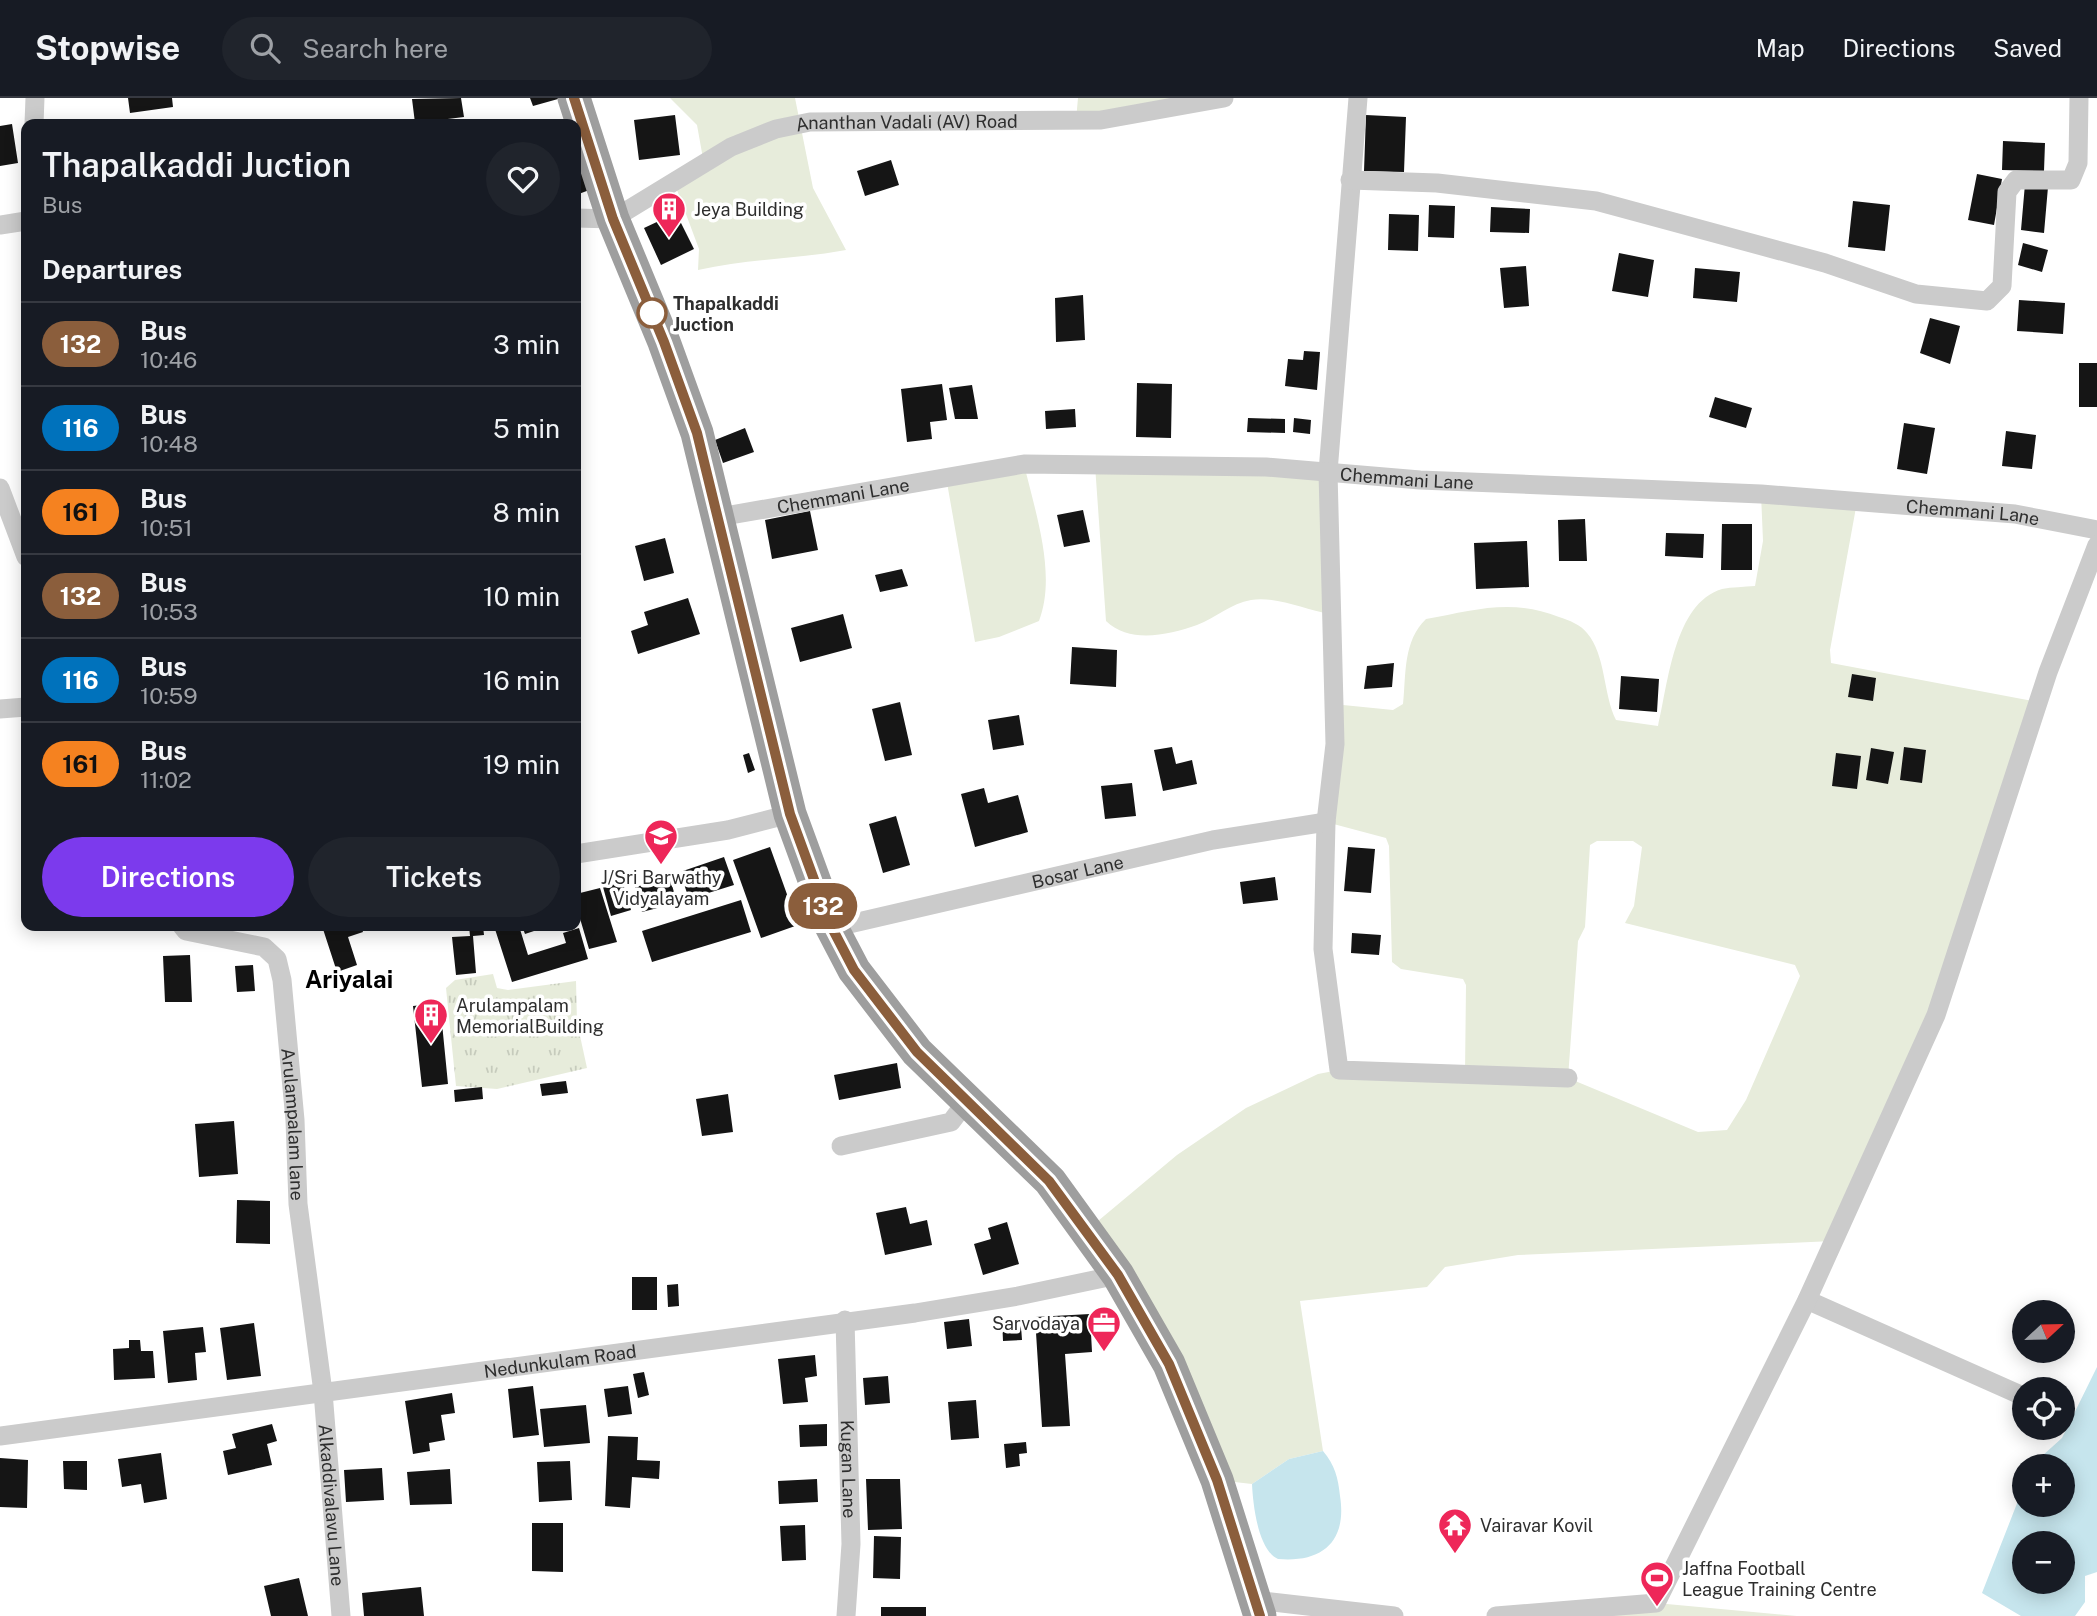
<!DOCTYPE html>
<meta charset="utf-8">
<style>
:root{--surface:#171b24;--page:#20242c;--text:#f1f3f6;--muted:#9ea1a6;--line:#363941;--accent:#7c3aed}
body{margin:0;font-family:"Public Sans",sans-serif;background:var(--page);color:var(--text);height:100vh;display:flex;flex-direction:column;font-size:26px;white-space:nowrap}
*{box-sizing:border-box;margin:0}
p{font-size:23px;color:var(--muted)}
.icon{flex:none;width:38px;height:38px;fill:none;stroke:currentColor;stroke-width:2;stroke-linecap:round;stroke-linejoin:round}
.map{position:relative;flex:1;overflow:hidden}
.details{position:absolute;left:21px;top:21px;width:560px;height:812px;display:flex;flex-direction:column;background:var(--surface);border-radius:14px;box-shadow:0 4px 18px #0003}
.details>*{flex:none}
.badge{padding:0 14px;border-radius:23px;font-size:24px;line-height:46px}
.needle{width:46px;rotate:68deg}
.fabs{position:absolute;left:2012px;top:1202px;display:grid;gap:14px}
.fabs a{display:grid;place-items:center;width:63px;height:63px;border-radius:50%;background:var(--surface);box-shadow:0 4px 18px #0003;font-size:35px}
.map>.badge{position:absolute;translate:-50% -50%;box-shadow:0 0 0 4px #fff}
h2{padding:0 21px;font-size:26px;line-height:63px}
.round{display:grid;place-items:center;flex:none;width:74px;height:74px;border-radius:37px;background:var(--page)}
.head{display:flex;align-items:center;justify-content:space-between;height:119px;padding:0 21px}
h1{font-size:33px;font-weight:600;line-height:52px}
.cta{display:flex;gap:14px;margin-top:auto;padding:14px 21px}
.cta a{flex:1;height:80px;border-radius:42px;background:var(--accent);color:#fff;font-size:28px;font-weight:600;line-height:80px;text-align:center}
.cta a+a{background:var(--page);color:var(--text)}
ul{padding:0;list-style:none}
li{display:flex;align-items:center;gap:21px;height:84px;padding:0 21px;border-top:2px solid var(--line)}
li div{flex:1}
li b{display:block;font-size:26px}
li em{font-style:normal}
li .badge{min-width:77px;font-weight:700;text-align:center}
header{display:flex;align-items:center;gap:42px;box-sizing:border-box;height:98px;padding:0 35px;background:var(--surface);border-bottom:2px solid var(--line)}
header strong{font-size:33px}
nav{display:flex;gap:38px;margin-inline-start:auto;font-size:24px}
.search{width:490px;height:63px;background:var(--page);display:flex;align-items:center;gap:18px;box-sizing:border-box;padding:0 24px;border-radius:38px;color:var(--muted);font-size:26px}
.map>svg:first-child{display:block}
</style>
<header>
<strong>Stopwise</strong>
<div class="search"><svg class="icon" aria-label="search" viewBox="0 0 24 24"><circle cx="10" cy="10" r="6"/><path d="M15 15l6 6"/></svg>Search here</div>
<nav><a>Map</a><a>Directions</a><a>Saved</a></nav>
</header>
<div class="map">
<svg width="2097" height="1518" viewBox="0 0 2097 1518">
<defs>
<pattern id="park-tufts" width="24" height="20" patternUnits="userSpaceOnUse" patternTransform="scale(1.75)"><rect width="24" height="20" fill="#e7ecdb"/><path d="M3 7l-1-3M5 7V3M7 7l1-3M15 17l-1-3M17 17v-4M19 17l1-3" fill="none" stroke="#c6cbbc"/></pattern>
</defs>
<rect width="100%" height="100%" fill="#fff"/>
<!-- green -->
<path fill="#e7ecdb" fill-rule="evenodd" d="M670,0h125l18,90 33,62c-49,9 -99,9 -148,20l1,-21 -25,-67 30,-18 -7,-39z
M1078,0h129l-131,22z
M1024,366c11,48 33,110 15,157l-40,16 -24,5 -29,-165z
M1095,367l233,7 2,142c-25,-4 -53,-18 -79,-14 -20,3 -35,18 -54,25 -29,10 -67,19 -91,-4z
M1761,396l96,8 -27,148 1,13 207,39 -102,313 -103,226 -315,14 -73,12 -18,20 -127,14 23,150 -34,8 -37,25 -35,-4 -131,-249 91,-76 69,-47 72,-34 21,-4 126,4 1,-89 -3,-6 -62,-10 -9,-7 -3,-116 -3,-8 -60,-16 7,-118 60,6 10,-6c3,-30 0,-63 23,-85 49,-9 85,-21 133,-2 10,3 22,8 28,16 19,22 16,61 29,87l42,6c10,-41 16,-123 64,-137 10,-2 22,-2 33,-3l8,-45zM1597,743h36l9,6 -8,59 -9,17 170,42 5,11 -54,124 -19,30 -29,2 -130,-54 10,-137 7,-14 5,-82z
M1656,1505l141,13h-301z"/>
<!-- park -->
<path fill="url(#park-tufts)" d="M493,876l4,14 11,2 68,-9 1,41 10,46 -90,21 -41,-3 -10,-98 9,-8z"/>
<!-- water -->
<path fill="#c6e5ed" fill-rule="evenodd" d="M2097,1269v205l-12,4v26l-10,14h-54l-39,-23 43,-110v22h38v-39h-32l31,-28zM2025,1446h38v38h-38z
M1323,1353c12,14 15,27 17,45 7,44 -16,67 -62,63 -20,-9 -25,-54 -26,-75l37,-25z"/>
<!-- building -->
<path fill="#151515" d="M128,0h44l1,9 -43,6z
M461,0l3,19 -49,6 -3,-24z
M530,0h28v1l-25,7z
M675,17l5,40 -41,5 -5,-40z
M1366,17l40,2 -2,55 -40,-1z
M12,26l6,39 -18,3v-40z
M2003,43l42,2 -1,28 -42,-1z
M582,62l10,29 -16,6v-33z
M891,62l8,25 -34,11 -8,-25z
M1977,76l25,5 -8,46 -26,-5z
M2025,86l23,3 -4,46 -23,-3z
M1853,103l37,4 -5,46 -37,-4z
M1429,107l26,1 -1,32 -26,-1z
M1491,109l39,2 -1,24 -39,-1z
M676,115l18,36 -33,16 -17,-37z
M1389,116l30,1 -1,36 -30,-1z
M2023,145l25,7 -6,22 -24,-7z
M1619,155l35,7 -6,37 -36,-6z
M1526,168l3,40 -25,2 -4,-40z
M1695,170l45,4 -3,30 -44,-4z
M1083,197l2,45 -29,2 -1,-44z
M2019,202l46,3 -2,31 -46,-3z
M1930,220l30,8 -10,38 -30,-11z
M1304,253l16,1 -3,38 -32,-4 3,-27 15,1z
M2079,265h18v44h-18z
M23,270h3v34h-4z
M1137,285l35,1 -1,54 -35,-1z
M942,286l5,36 -17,2 2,17 -25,3 -6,-53z
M972,287l6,34h-23l-6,-31z
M1715,299l37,11 -6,20 -37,-11z
M1075,311l1,18 -30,2 -1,-18z
M1248,320l37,1v14l-38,-1z
M1294,320l17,2 -1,14 -17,-2z
M1904,325l31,5 -8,46 -30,-5z
M745,330l9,24 -31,11 -8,-23z
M2006,333l30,4 -4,34 -30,-3z
M1083,412l7,32 -26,5 -7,-32z
M810,413l8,39 -46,9 -7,-39z
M1585,421l2,42h-28l-1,-41z
M1722,426h30v46h-31z
M1666,435l38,1 -1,24 -38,-2z
M665,440l9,35 -30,8 -9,-35z
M1527,443l2,46 -53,2 -2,-46z
M902,471l6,17 -28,6 -5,-17z
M688,500l12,36 -62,20 -7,-23 17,-6 -4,-13z
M843,516l9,34 -52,14 -9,-34z
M1072,549l45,3 -1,37 -46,-3z
M1394,565l-2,24 -28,2 3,-23z
M1852,576l24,4 -3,23 -25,-4z
M1621,578l38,3 -2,33 -38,-3z
M900,604l12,53 -27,6 -13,-52z
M1019,617l5,30 -31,5 -5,-30z
M1172,649l4,17 16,-4 5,24 -34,7 -9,-41z
M1904,649l22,3 -4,33 -22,-3z
M1871,650l23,4 -6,32 -22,-4z
M749,655l6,17 -7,3 -5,-18z
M1836,655l25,3 -4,33 -25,-3z
M1132,685l4,33 -31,3 -4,-33z
M984,690l4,15 30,-8 10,37 -53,15 -14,-53z
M896,718l14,49 -27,8 -14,-49z
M770,749l28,78 -37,13 -28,-78z
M1348,749l27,2 -4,44 -27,-2z
M724,759l10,28 -45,14 -9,-27z
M1275,779l3,23 -35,4 -3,-22z
M670,780l7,25 -35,9 -7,-25z
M622,782l9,30 -20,6 -8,-29z
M600,790l17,54 -28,7 -13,-44v-11z
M741,802l10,32 -99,30 -10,-31z
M322,828h39l2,6 -15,5 9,28 -20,7z
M469,828h14l1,9 -11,1 3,37 -20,2 -4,-38 18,-1z
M494,828h25l9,29 38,-12 -3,-10 16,-5 9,31 -76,23z
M522,828h27l-24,8z
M1352,835l29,2 -2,20 -28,-2z
M190,857l2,47h-27l-2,-46z
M253,867l2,26 -18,1 -2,-26z
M440,905l8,81 -26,3 -9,-81z
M897,965l4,25 -62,12 -5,-25z
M566,983l2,12 -26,3 -2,-12z
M482,989l1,12 -28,3 -1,-12z
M728,996l5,38 -31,4 -6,-37z
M234,1023l4,53 -39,3 -4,-53z
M237,1102l33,1v43l-34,-1z
M906,1109l4,17 17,-4 5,25 -47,10 -9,-42z
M1007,1124l12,42 -36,11 -9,-31 17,-5 -3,-11z
M632,1179h25v33h-25z
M678,1186l1,22 -11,1 -1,-22z
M1090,1216l2,38 -27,2 5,72 -28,1 -7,-110z
M969,1221l3,27 -25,3 -3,-27z
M1002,1221h9v7h10l1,14 -19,1z
M254,1225l7,53 -34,4 -7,-52z
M203,1229l3,25 -11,1 2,27 -29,3 -5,-52z
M129,1242h11l1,11h12l2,27 -41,2 -1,-31 16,-1z
M815,1257l2,21 -12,2 3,24 -25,2 -5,-45z
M644,1274l5,23 -11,3 -5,-24z
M888,1278l2,27 -25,2 -2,-27z
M533,1288l6,49 -26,3 -5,-49z
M628,1288l4,28 -24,3 -4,-28z
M452,1295l3,20 -14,2 4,25 -16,3 1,8 -17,3 -8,-53z
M976,1302l3,38 -28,2 -3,-38z
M586,1307l4,38 -46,4 -4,-38z
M272,1326l5,17 -10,3 5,21 -44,10 -5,-24 13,-3 -4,-14z
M827,1326v22l-27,1 -1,-22z
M608,1338l30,1 -1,23 23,1 -1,18 -27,-2 -2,31 -25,-2z
M1026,1344l1,11 -8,1 1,12 -14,2 -2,-24z
M161,1355l6,46 -23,4 -3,-19 -19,3 -4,-28z
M0,1360l28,2 -1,48 -27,-1z
M63,1363h24v29l-23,-1z
M570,1363l2,39 -33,2 -2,-40z
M382,1370l2,32 -38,2 -2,-32z
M450,1371l2,35 -42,1 -3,-33z
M817,1381l1,23 -39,2 -1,-23z
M866,1381h34l2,50 -34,1z
M532,1425h31v49l-31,-1z
M805,1427l1,35 -24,1 -2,-35z
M874,1438l27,1 -1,42 -27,-1z
M299,1480l9,38h-37l-7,-30z
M421,1489l3,29h-60l-2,-23z
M881,1509h45v9h-45z"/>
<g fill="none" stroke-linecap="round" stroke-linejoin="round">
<!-- minor -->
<g stroke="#cbcbcb" stroke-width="19">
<path d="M1358,0l-30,374 7,272 -9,78 -3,127 16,121 229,8"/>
<path d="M34,26l1,-26"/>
<path d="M1350,82l87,3 159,18 229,62 91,31 71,7 15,-15 5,-94 9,-12h55l7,-17 1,-65"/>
<path id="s1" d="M576,120l37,1 118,-72 45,-18 34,-7 291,-2 123,-22"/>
<path d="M0,127l26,-4"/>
<path d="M0,390l26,69"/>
<path id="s2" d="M719,419l305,-53 242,3 154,13 341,14 254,20 82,16"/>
<path d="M0,611l26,-2"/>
<path d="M576,756l152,-24 62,-16"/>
<path id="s3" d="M182,828l4,5 78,16 13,12 5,21 13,140 3,84 25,188 18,224"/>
<path id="s4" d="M832,830l381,-88 113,-18"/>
<path d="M841,1048l110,-24 15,-20"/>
<path d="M1807,1202l218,97"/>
<path id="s5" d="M845,1222l6,224 -5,72"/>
<path id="s6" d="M0,1338l915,-123 103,-17 100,-21"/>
<path d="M1255,1502l139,16"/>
<path d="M1496,1518l160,-13 151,-303 129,-285 112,-343 49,-127"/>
</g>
<!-- trunk -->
<path stroke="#9e9e9e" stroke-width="33" d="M574,0l39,121 51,123 33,91 93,381 41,112 23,44 63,82 133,129 68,94 51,89 48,116 43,136"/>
</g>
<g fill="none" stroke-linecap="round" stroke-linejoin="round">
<!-- line casing -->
<g stroke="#fff" stroke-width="16">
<path id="line" d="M574,0l39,121 51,123 33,91 93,381 41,112 23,44 63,82 132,129 69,94 51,89 48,116 43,136"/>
</g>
<!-- line -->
<use href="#line" stroke="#8b5e3c" stroke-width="10"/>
</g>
<!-- icons -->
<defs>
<g id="building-pin" transform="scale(1.75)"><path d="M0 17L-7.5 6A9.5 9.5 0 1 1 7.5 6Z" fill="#ee2759" stroke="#fff"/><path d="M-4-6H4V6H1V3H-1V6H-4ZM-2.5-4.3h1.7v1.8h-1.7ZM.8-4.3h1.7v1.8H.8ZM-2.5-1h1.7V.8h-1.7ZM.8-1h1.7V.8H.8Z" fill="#fff"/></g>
<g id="school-pin" transform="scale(1.75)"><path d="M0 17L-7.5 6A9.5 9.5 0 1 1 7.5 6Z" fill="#ee2759" stroke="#fff"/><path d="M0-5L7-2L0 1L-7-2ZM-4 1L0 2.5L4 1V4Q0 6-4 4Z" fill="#fff"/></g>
<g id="office-pin" transform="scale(1.75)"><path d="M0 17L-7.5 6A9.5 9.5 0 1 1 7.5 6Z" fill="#ee2759" stroke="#fff"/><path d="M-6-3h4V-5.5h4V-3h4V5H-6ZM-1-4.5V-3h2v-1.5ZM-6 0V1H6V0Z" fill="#fff"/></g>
<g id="temple-pin" transform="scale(1.75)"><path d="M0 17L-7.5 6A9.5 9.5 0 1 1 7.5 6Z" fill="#ee2759" stroke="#fff"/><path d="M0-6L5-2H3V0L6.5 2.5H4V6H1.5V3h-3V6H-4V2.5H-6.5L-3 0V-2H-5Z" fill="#fff"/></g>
<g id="stadium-pin" transform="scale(1.75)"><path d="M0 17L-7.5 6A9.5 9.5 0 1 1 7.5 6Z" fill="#ee2759" stroke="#fff"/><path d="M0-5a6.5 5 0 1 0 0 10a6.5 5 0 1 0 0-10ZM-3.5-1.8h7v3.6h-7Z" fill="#fff"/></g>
</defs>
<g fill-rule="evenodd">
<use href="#building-pin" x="669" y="111"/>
<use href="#school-pin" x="661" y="738"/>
<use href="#building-pin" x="431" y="917"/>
<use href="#office-pin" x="1104" y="1225"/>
<use href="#temple-pin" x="1455" y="1427"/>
<use href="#stadium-pin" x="1657" y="1480"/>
</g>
<!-- markers -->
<circle fill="#fff" stroke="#8b5e3c" stroke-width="3.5" cx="652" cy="215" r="14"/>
<g text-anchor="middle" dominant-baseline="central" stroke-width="7" stroke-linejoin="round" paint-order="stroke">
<!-- street labels -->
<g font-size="18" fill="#2e2e2e" stroke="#fff">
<text stroke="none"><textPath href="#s1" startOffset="355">Ananthan Vadali (AV) Road</textPath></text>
<text stroke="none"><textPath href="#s2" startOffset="693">Chemmani Lane</textPath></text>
<text stroke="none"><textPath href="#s2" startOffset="126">Chemmani Lane</textPath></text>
<text stroke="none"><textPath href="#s2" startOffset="1260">Chemmani Lane</textPath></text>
<text stroke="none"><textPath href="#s4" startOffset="252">Bosar Lane</textPath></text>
<text stroke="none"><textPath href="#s3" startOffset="270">Arulampalam lane</textPath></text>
<text stroke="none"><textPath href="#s6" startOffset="565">Nedunkulam Road</textPath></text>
<text stroke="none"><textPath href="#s5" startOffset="149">Kugan Lane</textPath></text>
<text stroke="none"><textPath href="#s3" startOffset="653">Alkaddivalavu Lane</textPath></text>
</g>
<!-- poi labels -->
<g font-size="18" fill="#2e2e2e" stroke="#fff" text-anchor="start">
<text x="694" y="111">Jeya Building</text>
<text x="661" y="779" text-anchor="middle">J/Sri Barwathy<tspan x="661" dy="21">Vidyalayam</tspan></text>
<text x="456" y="907">Arulampalam<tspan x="456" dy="21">MemorialBuilding</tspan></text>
<text x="1080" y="1225" text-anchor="end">Sarvodaya</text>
<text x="1480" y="1427">Vairavar Kovil</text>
<text x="1682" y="1470">Jaffna Football<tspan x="1682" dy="21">League Training Centre</tspan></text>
</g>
<!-- stop labels -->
<g font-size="18" font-weight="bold" fill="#2e2e2e" stroke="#fff" text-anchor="start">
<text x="673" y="205">Thapalkaddi<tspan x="673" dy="21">Juction</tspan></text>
</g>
<!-- district labels -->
<g font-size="24" font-weight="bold" fill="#000" stroke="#fff">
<text x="349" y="881">Ariyalai</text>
</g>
</g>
</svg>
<div class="fabs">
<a><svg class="needle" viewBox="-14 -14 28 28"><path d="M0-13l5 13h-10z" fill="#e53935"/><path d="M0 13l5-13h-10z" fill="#9ea1a6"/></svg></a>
<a><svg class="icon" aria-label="locate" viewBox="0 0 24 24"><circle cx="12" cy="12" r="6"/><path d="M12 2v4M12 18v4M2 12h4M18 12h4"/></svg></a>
<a>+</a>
<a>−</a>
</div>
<b class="badge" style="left:823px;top:808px;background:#8b5e3c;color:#fff">132</b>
<section class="details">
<div class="head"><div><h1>Thapalkaddi Juction</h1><p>Bus</p></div><a class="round"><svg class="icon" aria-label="heart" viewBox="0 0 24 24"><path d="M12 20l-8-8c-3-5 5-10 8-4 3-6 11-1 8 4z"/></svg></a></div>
<h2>Departures</h2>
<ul>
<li><span class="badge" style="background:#8b5e3c;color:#fff">132</span><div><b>Bus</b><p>10:46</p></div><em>3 min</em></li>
<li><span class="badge" style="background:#0072bc;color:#fff">116</span><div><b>Bus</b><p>10:48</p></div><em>5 min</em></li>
<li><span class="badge" style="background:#f58220;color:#111">161</span><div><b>Bus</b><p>10:51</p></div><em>8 min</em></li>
<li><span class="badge" style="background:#8b5e3c;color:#fff">132</span><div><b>Bus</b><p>10:53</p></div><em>10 min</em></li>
<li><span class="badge" style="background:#0072bc;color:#fff">116</span><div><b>Bus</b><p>10:59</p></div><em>16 min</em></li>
<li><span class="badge" style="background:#f58220;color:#111">161</span><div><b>Bus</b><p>11:02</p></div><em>19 min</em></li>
</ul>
<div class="cta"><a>Directions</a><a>Tickets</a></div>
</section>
</div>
